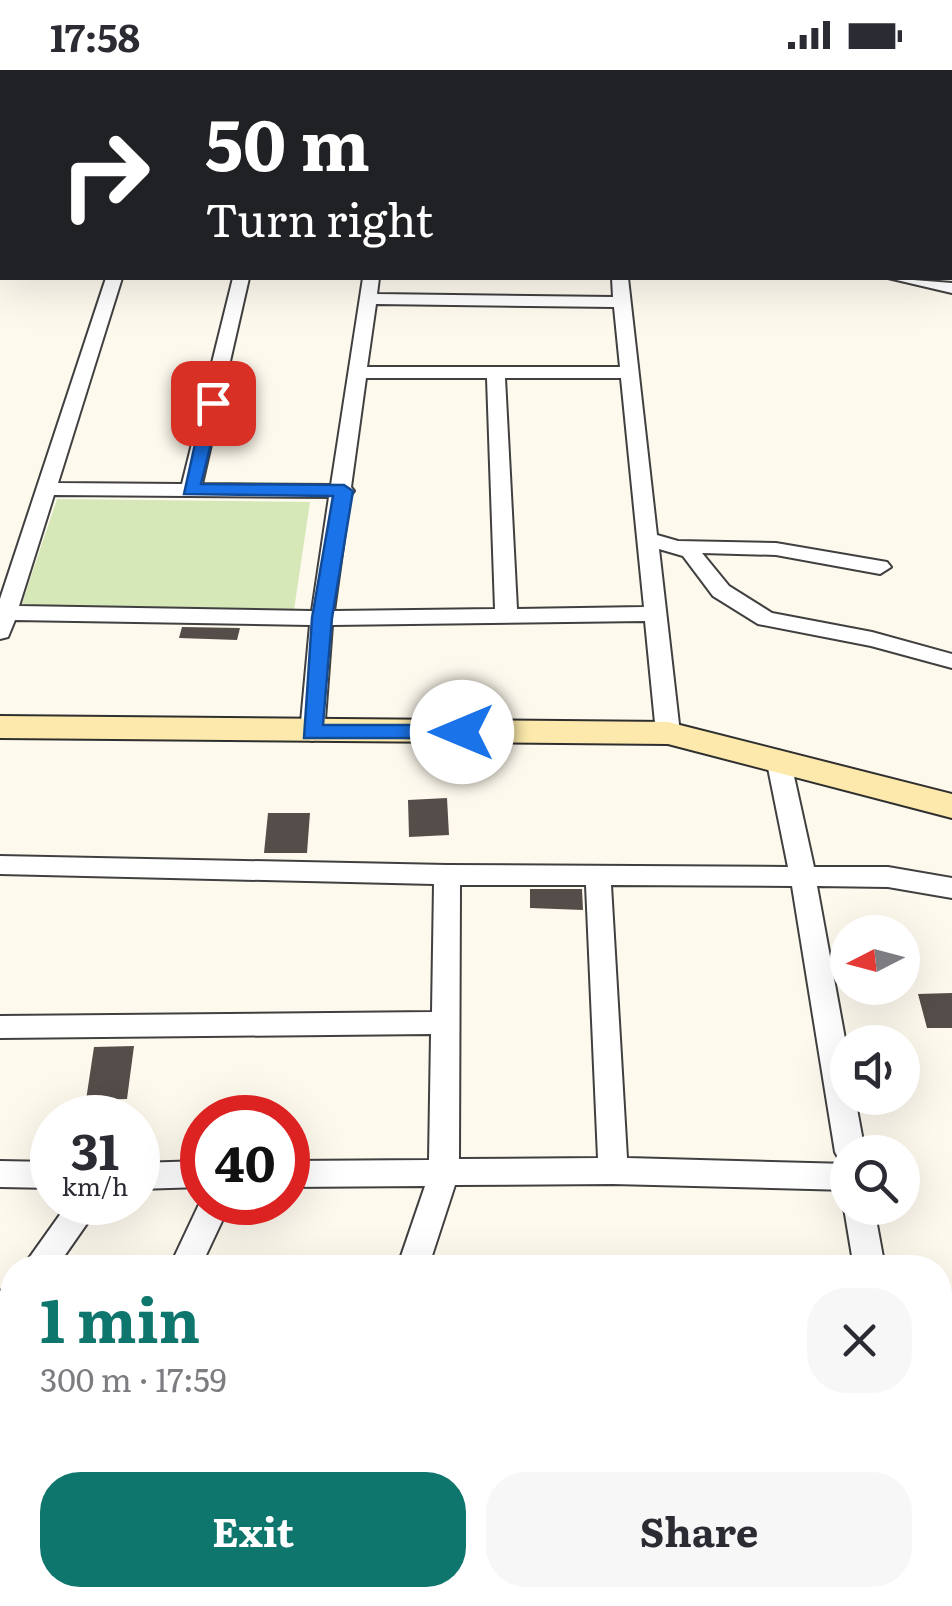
<!DOCTYPE html>
<html lang="en">
<head>
<meta charset="utf-8">
<style>
  body { margin:0; font-family:Literata,serif; background:#f7f7f7; color:#2b2b33; height:100vh; display:flex; flex-direction:column; font-size:38px; white-space:nowrap }
  * { box-sizing:border-box; margin:0 }
  p { font-size:32px; color:#7c7c81 }
  .icon { flex:none; width:55px; height:55px; fill:none; stroke:currentColor; stroke-width:2; stroke-linecap:round; stroke-linejoin:round }
  .map { position:relative; flex:1; overflow:hidden }
  .panel { position:absolute; left:0px; top:1185px; width:952px; height:352px; display:flex; flex-direction:column; background:#fff; border-radius:40px 40px 0 0; box-shadow:0 10px 40px #0002 }
  .panel>* { flex:none }
  .banner { position:absolute; left:0px; top:0px; width:952px; height:210px; box-shadow:0 10px 40px #0002; background:#202124; color:#fff; overflow:hidden }
  .needle { width:65px; rotate:264deg }
  .tools { position:absolute; left:830px; top:845px; display:grid; gap:20px }
  .tools a { display:grid; place-items:center; width:90px; height:90px; border-radius:50%; background:#fff; box-shadow:0 10px 40px #0002; font-size:50px }
  .speed { position:absolute; left:30px; top:1025px; display:flex; gap:20px; font-size:50px; font-weight:700; text-align:center }
  .speed>* { display:grid; place-content:center; width:130px; height:130px; border-radius:50%; background:#fff; box-shadow:0 10px 40px #0002; line-height:1 }
  .speed small { font-size:25px; font-weight:400 }
  .speed .limit { border:15px solid #d22; background:#fff; color:#111 }
  .pin { position:absolute; display:grid; place-items:center; width:85px; height:85px; color:#fff; margin:-42px; border-radius:20px; box-shadow:0 5px 15px #0006 }
  .me { position:absolute; width:110px; margin:-55px; rotate:270deg; stroke-linejoin:round; filter:drop-shadow(0 0 8px #0008) }
  .turn { display:flex; align-items:center; gap:35px; height:210px; padding:0 40px; font-size:45px }
  .turn .icon { width:130px; height:130px; stroke-width:2.5 }
  .turn b { display:block; font-size:70px; line-height:85px }
  .round { display:grid; place-items:center; flex:none; width:105px; height:105px; border-radius:40px; background:#f7f7f7 }
  .summary { display:flex; align-items:center; justify-content:space-between; height:170px; padding:0 40px }
  h1 { font-size:60px; font-weight:700; line-height:75px; color:#0f766e }
  .cta { display:flex; gap:20px; margin-top:auto; padding:20px 40px }
  .cta a { flex:1; height:115px; border-radius:40px; background:#0f766e; color:#fff; font-size:40px; font-weight:700; line-height:115px; text-align:center }
  .cta a+a { background:#f7f7f7; color:#2b2b33 }
  .status { display:flex; justify-content:space-between; align-items:center; height:70px; padding:0 50px; background:#fff; direction:ltr }
  .status svg { height:28px; fill:currentColor }
  .map>svg:first-child { display:block }
  .green { fill:#d6e7b8 }
  .building { fill:#554d49 }
  .lines { fill:none; stroke-linecap:round; stroke-linejoin:round }
  .street-casing { stroke:#404040; stroke-width:4 }
  .secondary-casing { stroke:#2f2f2f; stroke-width:4 }
  .street { fill:#fff; fill-rule:evenodd }
  .secondary { fill:#fce9ab; fill-rule:evenodd }
  .route { fill:#1a73e8; stroke:#114b97; stroke-width:2.5 }
</style>
</head>
<body>
<div class="status"><b>17:58</b><svg viewBox="0 0 49 12"><path d="M0 12V9h3v3zM5 12V6h3v6zM10 12V3h3v9zM15 12V0h3v12zM26 1h20v11H26zM47 4h2v5h-2z"/></svg></div>
<div class="map">
<svg width="952" height="1536" viewBox="0 0 952 1536">
  <rect width="100%" height="100%" fill="#fef9ed"/>
  <path class="green" d="M57,429L310,432L294,540L21,536Z"/>
  <path class="building" d="M182,557L240,558L237,570L179,568Z
    M447,728L449,765L409,767L408,730Z
    M268,743H310L307,783H264Z
    M530,819H582L583,840L530,838Z
    M952,923V958H927L918,924Z
    M134,976L127,1029L86,1030L94,977Z"/>
  <g class="lines">
    <defs>
      <path id="street" d="M6,0H20V2H6Z
        M129,0H143L144,2H130Z
        M706,0H734L735,2H708Z
        M950,61H952V70H950Z
        M2,108V124L0,125V109Z
        M950,121H952V131H950Z
        M950,160L952,161V171L950,170Z
        M106,208H122L58,413L182,414L233,208H249L202,414L331,415L363,208H379L377,224L613,227L612,208H628L657,465L678,471L776,473L887,492L891,497L880,504L776,485L702,483L729,516L772,543L872,562L952,584V598L871,576L758,554L713,526L683,486L659,479L680,663L668,671L656,663L645,551L332,555L324,663L312,671L300,663L310,555L15,550L8,567L0,569V529ZM376,234L614,237L620,297H367ZM366,308H487L495,539L334,541L350,426L354,421L351,417ZM505,308H621L644,537L517,539ZM54,425L329,427L312,541L19,536Z
        M888,208L952,213V223Z
        M778,680L790,688L814,797H888L952,808V828L888,817L817,816L848,985V1028H855L865,1082H848V1094L840,1091L835,1082L792,816L611,815L627,1088L848,1094V1120L613,1114L455,1115L428,1198H397L425,1116L288,1117V1091L429,1090L431,964L0,968V946L432,942L434,814L0,804V786L447,795L788,797L766,688ZM460,815H586L598,1088L459,1089Z
        M0,1091L52,1092V1118L0,1117Z
        M202,1091V1117L138,1119V1093Z
        M202,1128V1132H231L200,1198H169Z
        M848,1130V1138H874L885,1198H854L844,1138Z
        M69,1132H102L56,1198H22Z
        M12,1215V1256L0,1262V1221Z
        M940,1508L952,1513V1536H926L921,1525H940Z
        M12,1511V1525H40L35,1536H0Z
        M309,1525H345V1536H309Z
        M429,1525H465L461,1536H425Z"/>
      <path id="secondary" d="M0,646L668,652L952,724V748L668,674L0,668Z"/>
    </defs>
    <use href="#street" class="street-casing"/>
    <use href="#secondary" class="secondary-casing"/>
    <use href="#street" class="street"/>
    <use href="#secondary" class="secondary"/>
  </g>
  <path class="route" d="M213,328L221,333L201,414L344,415L353,421L332,548L323,655H462L469,657V668H304L312,548L333,426L184,424L204,333Z"/>
</svg>
<div class="tools">
<a><svg class="needle" viewBox="-14 -14 28 28"><path d="M0-13l5 13h-10z" fill="#e53935"/><path d="M0 13l5-13h-10z" fill="#7c7c81"/></svg></a>
<a><svg class="icon" aria-label="sound" viewBox="0 0 24 24"><path d="M4 9h4l5-4v14l-5-4H4zM17 9q2 3 0 6"/></svg></a>
<a><svg class="icon" aria-label="search" viewBox="0 0 24 24"><circle cx="10" cy="10" r="6"/><path d="M15 15l6 6"/></svg></a>
</div>
<div class="speed"><div>31<small>km/h</small></div><div class="limit">40</div></div>
<div class="pin" style="left:213px;top:333px;background:#d93025"><svg class="icon" aria-label="arrive" viewBox="0 0 24 24"><path d="M6 21V4h12l-3 4 3 4H6"/></svg></div>
<svg class="me" style="left:462px;top:662px" viewBox="-20 -20 40 40"><circle r="19" fill="#fff"/><path d="M0-13L10 11 0 6-10 11z" fill="#1a73e8"/></svg>
<div class="banner">
<div class="turn"><svg class="icon" aria-label="right" viewBox="0 0 24 24"><path d="M7 20v-9h11M14 6l5 5-5 5"/></svg><div><b>50 m</b>Turn right</div></div>
</div>
<section class="panel">
<div class="summary"><div><h1>1 min</h1><p>300 m · 17:59</p></div><a class="round"><svg class="icon" aria-label="close" viewBox="0 0 24 24"><path d="M6 6l12 12M18 6L6 18"/></svg></a></div>
<div class="cta"><a>Exit</a><a>Share</a></div>
</section>
</div>
</body>
</html>
